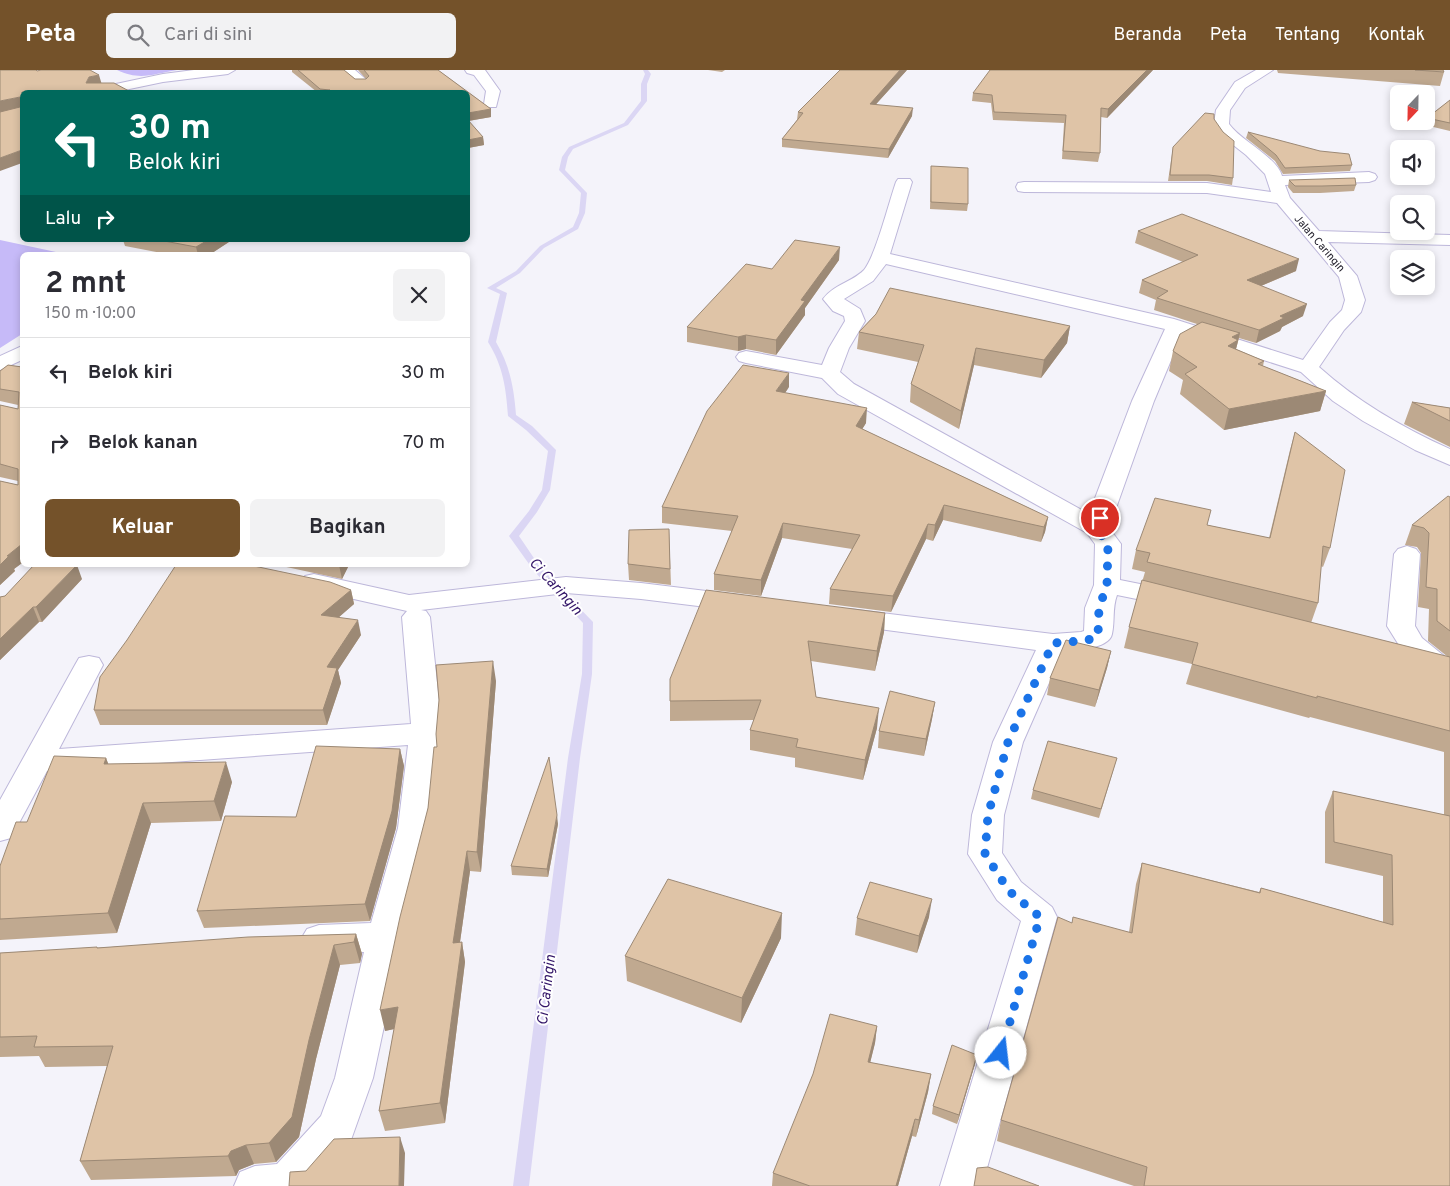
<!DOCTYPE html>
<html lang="id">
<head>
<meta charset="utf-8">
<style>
  body { margin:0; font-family:Overpass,sans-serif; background:#f2f2f3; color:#2b2b33; height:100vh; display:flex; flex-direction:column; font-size:19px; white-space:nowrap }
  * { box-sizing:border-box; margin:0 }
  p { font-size:16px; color:#7c7c81 }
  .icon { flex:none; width:28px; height:28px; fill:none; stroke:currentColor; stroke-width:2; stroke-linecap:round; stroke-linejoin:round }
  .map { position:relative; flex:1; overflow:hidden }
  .side { position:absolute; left:20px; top:182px; width:450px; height:315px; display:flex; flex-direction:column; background:#fff; border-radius:8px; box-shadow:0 2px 8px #0003 }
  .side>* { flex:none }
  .top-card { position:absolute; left:20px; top:20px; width:450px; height:152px; border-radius:8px; box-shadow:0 2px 8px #0003; background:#00695c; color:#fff; overflow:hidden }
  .needle { width:32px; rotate:202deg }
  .fabs { position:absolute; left:1390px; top:15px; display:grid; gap:10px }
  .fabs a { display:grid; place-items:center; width:45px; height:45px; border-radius:8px; background:#fff; box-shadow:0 2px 8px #0003; font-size:25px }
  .pin { position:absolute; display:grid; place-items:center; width:42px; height:42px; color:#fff; margin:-21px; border:2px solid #fff; border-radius:50%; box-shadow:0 1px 5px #0007 }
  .me { position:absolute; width:55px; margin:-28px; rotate:16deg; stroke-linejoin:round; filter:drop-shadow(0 0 4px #0008) }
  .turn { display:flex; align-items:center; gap:18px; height:105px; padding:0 25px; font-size:22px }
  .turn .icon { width:65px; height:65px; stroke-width:2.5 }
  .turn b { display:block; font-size:35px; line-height:42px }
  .then { display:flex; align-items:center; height:48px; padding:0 25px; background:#0003; gap:10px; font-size:19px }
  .round { display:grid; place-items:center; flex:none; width:52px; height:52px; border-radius:8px; background:#f2f2f3 }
  .summary { display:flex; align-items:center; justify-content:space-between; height:85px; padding:0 25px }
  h1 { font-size:30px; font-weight:700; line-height:38px }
  .primary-button { display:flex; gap:10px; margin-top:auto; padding:10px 25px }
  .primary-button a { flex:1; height:58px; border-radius:8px; background:#74522a; color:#fff; font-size:20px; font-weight:700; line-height:58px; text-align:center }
  .primary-button a+a { background:#f2f2f3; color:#2b2b33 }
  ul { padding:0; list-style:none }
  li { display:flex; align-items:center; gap:15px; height:70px; padding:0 25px; border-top:1px solid #e1e1e2 }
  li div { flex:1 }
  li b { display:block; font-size:19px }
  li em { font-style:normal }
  header { display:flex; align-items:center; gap:30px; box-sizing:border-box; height:70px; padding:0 25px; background:#74522a; color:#fff }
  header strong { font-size:24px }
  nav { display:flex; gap:28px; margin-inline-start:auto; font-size:18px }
  .search { width:350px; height:45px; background:#f2f2f3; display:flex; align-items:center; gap:12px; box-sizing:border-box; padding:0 18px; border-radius:8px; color:#7c7c81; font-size:19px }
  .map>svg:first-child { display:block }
  .green { fill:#c6baf8 }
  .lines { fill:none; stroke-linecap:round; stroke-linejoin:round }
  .stream { fill:#dbd6f4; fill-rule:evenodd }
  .street-casing { stroke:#bdb7da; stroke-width:2 }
  .secondary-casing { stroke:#bdb7da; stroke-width:2 }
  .street { fill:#fff; fill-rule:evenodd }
  .secondary { fill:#fff; fill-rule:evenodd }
  .wall { fill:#c0a990 }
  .shaded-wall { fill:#9c8975 }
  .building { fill:#dfc4a7; stroke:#9c8975 }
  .route { stroke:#1a73e8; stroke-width:9; stroke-dasharray:0 16.2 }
  .labels { text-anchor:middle; stroke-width:4; stroke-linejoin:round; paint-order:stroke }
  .far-street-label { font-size:11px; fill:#1e1c28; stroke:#fff }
  .water-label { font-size:15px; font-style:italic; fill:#331668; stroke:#fff }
</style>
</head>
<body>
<header>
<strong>Peta</strong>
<div class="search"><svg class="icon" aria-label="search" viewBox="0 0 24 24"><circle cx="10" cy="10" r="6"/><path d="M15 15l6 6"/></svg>Cari di sini</div>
<nav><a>Beranda</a><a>Peta</a><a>Tentang</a><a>Kontak</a></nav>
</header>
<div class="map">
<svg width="1450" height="1116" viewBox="0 0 1450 1116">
  <rect width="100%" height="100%" fill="#f4f3fa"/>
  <path class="green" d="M117,0H177C153,4 140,11 117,0Z
    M0,170L70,185H22V264L0,278Z"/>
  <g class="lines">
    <path class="stream" d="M643,0H648L651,4L647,14V31L628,55L573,79L568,87L565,100L587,123L585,143L578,159L544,178L520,203L496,218L507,223L496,272C510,296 514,318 516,345L532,356L556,380L550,420L537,442L519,466L540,497L593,552L592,604L580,688L529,1116H513L568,688L582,604L583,553L534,501L509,466L529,441L542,420L548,381L526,360L508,346C506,318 503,296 488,272L500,224L487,218L516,201L540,176L573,157L579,143L581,123L559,100L562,87L569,77L624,53L641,31V14L645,4Z"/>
    <defs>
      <path id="street" d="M339,0H355L369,12L367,15H357Z
        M465,0H485L500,21L496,37H486L484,34L486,21L474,5L467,3Z
        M1256,0H1273L1245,18L1230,40L1229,54C1241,71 1277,87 1282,106L1369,102L1375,104L1377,107L1375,110L1369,112L1285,115L1290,128L1319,161L1450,165V175L1328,172L1357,206L1365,230L1361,242L1344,260L1319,297C1358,332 1403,358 1450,379V395L1415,380L1363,351L1333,331L1301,302L1182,264L1154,331L1109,458L1121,474L1120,510L1185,523L1189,529L1185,535L1176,537L1117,525C1112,539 1115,550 1112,564C1109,579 1076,580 1063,581L1023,672L1004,745L1002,783L1021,812L1052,837L1057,847L982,1116H940L1021,851L997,830L968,784L972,745L993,672L1036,580L849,555L839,553L835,547L839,541L849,539L1053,564L1081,562L1084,561L1085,538L1094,515L1095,474L1087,463L838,324L822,308L746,293L739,291L736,287L739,283L746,281L822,295L829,278L845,251L844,246L833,241L823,229C833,215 852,212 864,200C876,185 889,132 896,112L898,109H910L912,112L890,184L1174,249L1303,290L1330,252L1342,240L1345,230L1339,207L1277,133L1207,123L1024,122L1018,121L1016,117L1018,113L1024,112L1207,113L1271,122L1265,104L1246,85L1223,67L1214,54L1216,40L1235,12ZM886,194L1165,259L1132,331L1089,444L854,314L840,302L849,278L865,251L860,239L844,229L873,211Z
        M22,276V290L0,300V286Z
        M1407,476L1416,479L1420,484L1415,556L1422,568L1449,590V604L1439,606L1429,604L1402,580L1387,556L1394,484L1398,479Z
        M314,504L409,525L566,507L641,513L739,525L749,527L752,533L749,539L739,541L641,529L566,523L421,540L426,541L430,547L441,650L440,663L430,758L403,867L373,1008L351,1070L310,1116H234L240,1102L255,1096L277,1094L321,1046L335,1008L364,882L319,883L307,879L301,869L307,859L319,855L371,853L398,758L408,675L47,701L11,768L0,771V730L75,595L79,588L89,586L99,588L103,595L59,679L411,654L402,547L407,541L305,518L301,512L305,506Z"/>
      <path id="secondary" d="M194,0H235L228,4L163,12L115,22H90L92,19L97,18L163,4Z"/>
    </defs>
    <use href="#street" class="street-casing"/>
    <use href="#secondary" class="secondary-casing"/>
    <use href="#street" class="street"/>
    <use href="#secondary" class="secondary"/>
  </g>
  <path class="wall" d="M292,0H344L355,9H366L358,0H438L491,39V47L468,51L483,67L484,75L468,78V22H317L292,2Z
    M708,0H725L722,2Z
    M907,0L876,34L912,46L888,88L782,77V69L797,50L798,42Z
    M1153,0L1107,48L1101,47L1100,83L1098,92L1062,89L1064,53L993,50L991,33L972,31L973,23Z
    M1277,0H1443L1444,2L1440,16L1278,3Z
    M1450,30V61L1425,55L1427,48Z
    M1214,49L1233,108L1232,115L1207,111H1168L1173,77Z
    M1248,62L1352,95L1350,101L1283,104L1275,91L1246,68Z
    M931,96L968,134L967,141L930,139Z
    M1289,110L1356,115L1354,121L1320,123H1293L1288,117Z
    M1138,161L1296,201L1261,216L1303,246L1282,257L1280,261L1256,273L1239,268L1236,279L1264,291L1263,296L1326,321L1320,341L1224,360L1180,324L1183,310L1169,301L1173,281L1197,254L1154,240L1156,230L1139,223L1142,210L1183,192L1135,173Z
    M123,170H232L209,185H172L125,176Z
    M839,190L805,238V245L776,285L746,279L738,281L687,272V257L772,199Z
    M876,244L1070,256L1067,273L1041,308L974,295L959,359L910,332L911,314L918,292L857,279L859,262Z
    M8,295L22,297V493L14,499L15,501L0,515V411L18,415V411L0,407V335L18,339V335L0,331V301Z
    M789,317L785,323L866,353L862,359L1048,447L1045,462L1041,472L943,450L933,471L926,469L891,542L829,534L830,519L852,479L782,468L761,526L714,520V504L732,461L662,453V437Z
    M1412,332L1450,338V377L1404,354Z
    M1295,362L1330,478L1323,497L1321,496L1318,533L1311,553L1448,587L1428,571L1429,539L1418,537L1421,483L1417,477L1405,475L1412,455L1450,427V1116H1134L997,1071L1001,1050L1071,853L1129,862L1136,814L1142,793L1259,822L1261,818L1383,852V806L1325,793V742L1333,721L1444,745V682L1310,647L1309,648L1186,614L1192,594L1124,578L1129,557L1145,502L1132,499L1136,480L1207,455L1269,468L1290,380Z
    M669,459L671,515L629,510L628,494Z
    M277,495H349L342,509Z
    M82,509L42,552H39L0,590V527Z
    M351,520L354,534L338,548L361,565L338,600L341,613L327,655H100L94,640L127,570Z
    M885,543L884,562L875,601L811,591L816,627L877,658L863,710L795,697V688L750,680V660L754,650L670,651V609Z
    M1111,581L1107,598L1095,637L1047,625L1050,608Z
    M496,611L481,802L470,801L460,872H462L465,892L445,1053L385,1061L379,1041L394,959L385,961L428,738L437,677Z
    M935,632L932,649L924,686L878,678L879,661Z
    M400,679L404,696L396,758L370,851L204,858L197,841L296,747Z
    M106,688L108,694L232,712L221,751L151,753L117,863L0,870V796Z
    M1117,688L1099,748L1031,729L1033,720Z
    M558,754L548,807L512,805L511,796Z
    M929,847L917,883L855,865L857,848Z
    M356,864L362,884L360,893L340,895L316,989L299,1067L276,1092L254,1094L239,1100L236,1106L91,1110L80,1091L107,996L45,997L39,986L0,987V883Z
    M781,868L741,953L627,911L625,886Z
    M877,956L875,973L870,993L931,1004L928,1022L916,1067L912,1066L898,1116H772L773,1103Z
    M975,994L957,1054L932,1044L933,1036Z"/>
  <path class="shaded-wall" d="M900,0H907L869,42L870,34Z
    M1147,0H1153L1107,48L1108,39Z
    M99,5L102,15L86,13L89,7Z
    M20,27L22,38L0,43V31Z
    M913,38L912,46L888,88L889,79Z
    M491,39V47L468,51V43Z
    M483,67L484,75L468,78V70Z
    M22,80V93L0,101V88Z
    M208,170H232L209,185H198L196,177Z
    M840,177L839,190L805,238V245L776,285V270L801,230Z
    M1299,189L1296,201L1244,223L1247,210Z
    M1307,234L1303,246L1282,257L1280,261L1256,273L1259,260L1280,246Z
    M1070,256L1067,273L1041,308L1044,290Z
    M1240,263L1235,283L1228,276L1232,267Z
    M746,265V279L738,281V267Z
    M976,278L974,295L959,359L961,341Z
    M789,303V317L776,336V321Z
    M1326,321L1320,341L1224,360L1229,339Z
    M867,338L866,353L855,371L856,356Z
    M944,435L943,450L933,471L935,455Z
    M1048,447L1045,462L1041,472L1044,457Z
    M783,453L782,468L761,526V510Z
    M928,454L926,469L891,542L893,526Z
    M22,474V493L14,499L15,501L0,515V495L7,486Z
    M77,495L82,509L42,552L36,537Z
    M339,495H349L342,509Z
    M351,520L354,534L324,560L321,545Z
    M33,537L39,552L0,590V569Z
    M885,543L884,562L875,601L877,581Z
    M358,550L361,565L338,600L341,613L327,655L323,640L327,597Z
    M1111,581L1107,598L1095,637L1099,620Z
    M493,591L496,611L481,802L477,782Z
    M935,632L932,649L924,686L926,669Z
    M879,638L877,658L863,710L865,690Z
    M400,679L404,696L396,758L370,851L365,834Z
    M106,688L114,708L104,694Z
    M226,692L232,712L221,751L214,731Z
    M143,733L151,753L117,863L108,843Z
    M557,745L558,754L548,807L547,799Z
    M467,781L470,801L457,893L453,873Z
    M932,829L929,847L917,883L919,866Z
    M782,843L781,868L741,953L742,928Z
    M356,864L362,884L360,893L354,872Z
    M462,872L465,892L445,1053L440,1033Z
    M334,875L340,895L316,989L299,1067L276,1092L269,1073L309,970Z
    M398,937L403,957L385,961L380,940Z
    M877,956L875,973L866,1009L868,992Z
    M977,985L975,994L957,1054L959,1045Z
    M931,1004L928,1022L916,1067L919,1050Z
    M915,1049L912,1066L898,1116H896Z
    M400,1067L405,1083L404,1116H399Z
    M246,1075L254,1094L239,1100L236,1106L228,1086L231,1081Z"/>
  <path class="building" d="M0,0H36L37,1L41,0H90L99,5L89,7L86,13H114L129,21L124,22H22V80L0,88V42L20,37V27L0,31Z
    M298,0H344L355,9H366L369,6L364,0H438L491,39L468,43V22H325L330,20L320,19Z
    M840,0H900L870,34L913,38L889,79L782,69L803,43L798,42Z
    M990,0H1147L1108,39L1101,38L1100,83L1063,81L1066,45L994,42L992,25L973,23Z
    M1415,0H1443L1444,2Z
    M1450,30V53L1427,48Z
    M1205,43L1214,44V49L1223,62L1234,71L1233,108L1209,105H1170L1173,77Z
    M468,50L483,67L468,70Z
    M1248,62L1320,81L1349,84L1352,95L1285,98L1276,85Z
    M931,96L968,98V134L931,132Z
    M1355,108L1356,115L1322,116H1295L1289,110Z
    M1182,144L1299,189L1247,210L1307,234L1280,246L1284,248L1259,260L1157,228L1168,221L1142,210L1198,185L1138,161Z
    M159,170H208L196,177Z
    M795,170L840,177L801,230L805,231L776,270L746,265L738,267L687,257L746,194L772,199Z
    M890,218L1070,256L1044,290L976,278L961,341L911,314L924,275L859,262L876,244Z
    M1202,252L1240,263L1232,267L1238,270L1228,276L1264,291L1258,294L1326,321L1229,339L1185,304L1197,297L1173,281L1180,264Z
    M8,295L22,297V474L7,486H9L0,495V411L18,415V399L0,394V335L18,339L19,322L0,319V301Z
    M743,295L789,303L776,321L867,338L856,356L1048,447L1044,457L944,435L935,455L928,454L893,526L830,519L860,465L783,453L761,510L714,504L738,446L662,437L707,341Z
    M1412,332L1450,338V351Z
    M1295,362L1345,400L1330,478L1323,476L1318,533L1147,492L1150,483L1136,480L1155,428L1211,440L1207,455L1270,468Z
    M1448,426L1450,427V561L1437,551V519L1426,517L1429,463L1424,458L1412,455Z
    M669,459L670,499L628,494L629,460Z
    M34,495H77L36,537H33L0,569V527L5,526Z
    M176,495H249L330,512L351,520L321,545L358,550L327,597L337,598L323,640H94L100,607L127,570Z
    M1142,510L1450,587V661L1317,626V628L1192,594L1198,573L1129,557Z
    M706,520L885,543L877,581L808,571L816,627L879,638L865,690L796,677L798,669L750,660L761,630L670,631V609Z
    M1066,570L1111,581L1099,620L1050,608Z
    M493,591L477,782L467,781L453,873L462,872L440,1033L379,1041L398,937L380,940L400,847L428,738L434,677H437L436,664L439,630L436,595Z
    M890,621L935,632L926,669L879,661Z
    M1048,671L1117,688L1101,739L1033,720Z
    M316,676L400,679L392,741L365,834L197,841L225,746L296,747Z
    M54,686L106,688L104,694L226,692L214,731L143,733L108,843L0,849V796L16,752H27Z
    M549,687L557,745L547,799L511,796Z
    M1333,721L1450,746V1116H1144L1147,1097L1001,1050L1058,847L1072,853L1073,847L1132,863L1142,793L1260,823L1261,818L1393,855L1392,785L1334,772Z
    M668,809L782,843L742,928L625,886Z
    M870,812L932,829L919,866L857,848Z
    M356,864L354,872L334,875L309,970L292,1047L269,1073L246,1075L231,1081L228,1086L80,1091L113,976L34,977L37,966L0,967V883L97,877V878L248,867Z
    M830,944L877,956L868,992L931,1004L919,1050L915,1049L896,1116H810L773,1103L813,1004Z
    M952,975L977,985L959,1045L933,1036Z
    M400,1067L399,1116H289L290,1102L306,1101L334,1069Z
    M988,1097L1039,1116H974L977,1098Z"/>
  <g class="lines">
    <path class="route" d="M1001,983L1040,847L1009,821L985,784L988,745L1008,672L1053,573L1082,571L1096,568L1098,565L1099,538L1107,515L1108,474L1096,458L1100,448"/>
  </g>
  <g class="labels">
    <g class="far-street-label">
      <text transform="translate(1320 173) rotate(49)" y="4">Jalan Caringin</text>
    </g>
    <g class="water-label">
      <text transform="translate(556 516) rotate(48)" y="5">Ci Caringin</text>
      <text transform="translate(546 920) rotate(-83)" y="5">Ci Caringin</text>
    </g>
  </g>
</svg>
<div class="fabs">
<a><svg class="needle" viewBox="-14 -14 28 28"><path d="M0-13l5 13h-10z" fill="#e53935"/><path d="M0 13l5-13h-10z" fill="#7c7c81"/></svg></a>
<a><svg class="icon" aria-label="sound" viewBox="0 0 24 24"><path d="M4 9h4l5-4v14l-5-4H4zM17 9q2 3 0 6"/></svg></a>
<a><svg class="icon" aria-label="search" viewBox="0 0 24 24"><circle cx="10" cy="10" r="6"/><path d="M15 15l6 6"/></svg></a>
<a><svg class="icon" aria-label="layers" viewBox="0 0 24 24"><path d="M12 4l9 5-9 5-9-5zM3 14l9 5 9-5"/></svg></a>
</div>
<div class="pin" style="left:1100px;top:448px;background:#d93025"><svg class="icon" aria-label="arrive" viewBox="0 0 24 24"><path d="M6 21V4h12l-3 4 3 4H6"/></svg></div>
<svg class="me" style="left:1001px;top:983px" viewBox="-20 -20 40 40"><circle r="19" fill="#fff"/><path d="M0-13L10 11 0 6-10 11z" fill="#1a73e8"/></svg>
<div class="top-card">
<div class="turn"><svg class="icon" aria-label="left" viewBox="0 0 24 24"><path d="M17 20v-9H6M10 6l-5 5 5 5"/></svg><div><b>30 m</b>Belok kiri</div></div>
<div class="then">Lalu<svg class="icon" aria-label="right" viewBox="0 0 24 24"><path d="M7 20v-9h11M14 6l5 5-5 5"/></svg></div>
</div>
<section class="side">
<div class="summary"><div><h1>2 mnt</h1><p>150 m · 10:00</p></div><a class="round"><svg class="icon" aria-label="close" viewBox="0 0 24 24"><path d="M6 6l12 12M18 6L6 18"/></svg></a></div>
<ul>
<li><svg class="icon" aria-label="left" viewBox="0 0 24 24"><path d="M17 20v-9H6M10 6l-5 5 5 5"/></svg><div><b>Belok kiri</b></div><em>30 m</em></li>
<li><svg class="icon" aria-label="right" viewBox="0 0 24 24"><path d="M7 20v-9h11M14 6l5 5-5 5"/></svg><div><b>Belok kanan</b></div><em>70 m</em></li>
</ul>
<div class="primary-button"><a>Keluar</a><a>Bagikan</a></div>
</section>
</div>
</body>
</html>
